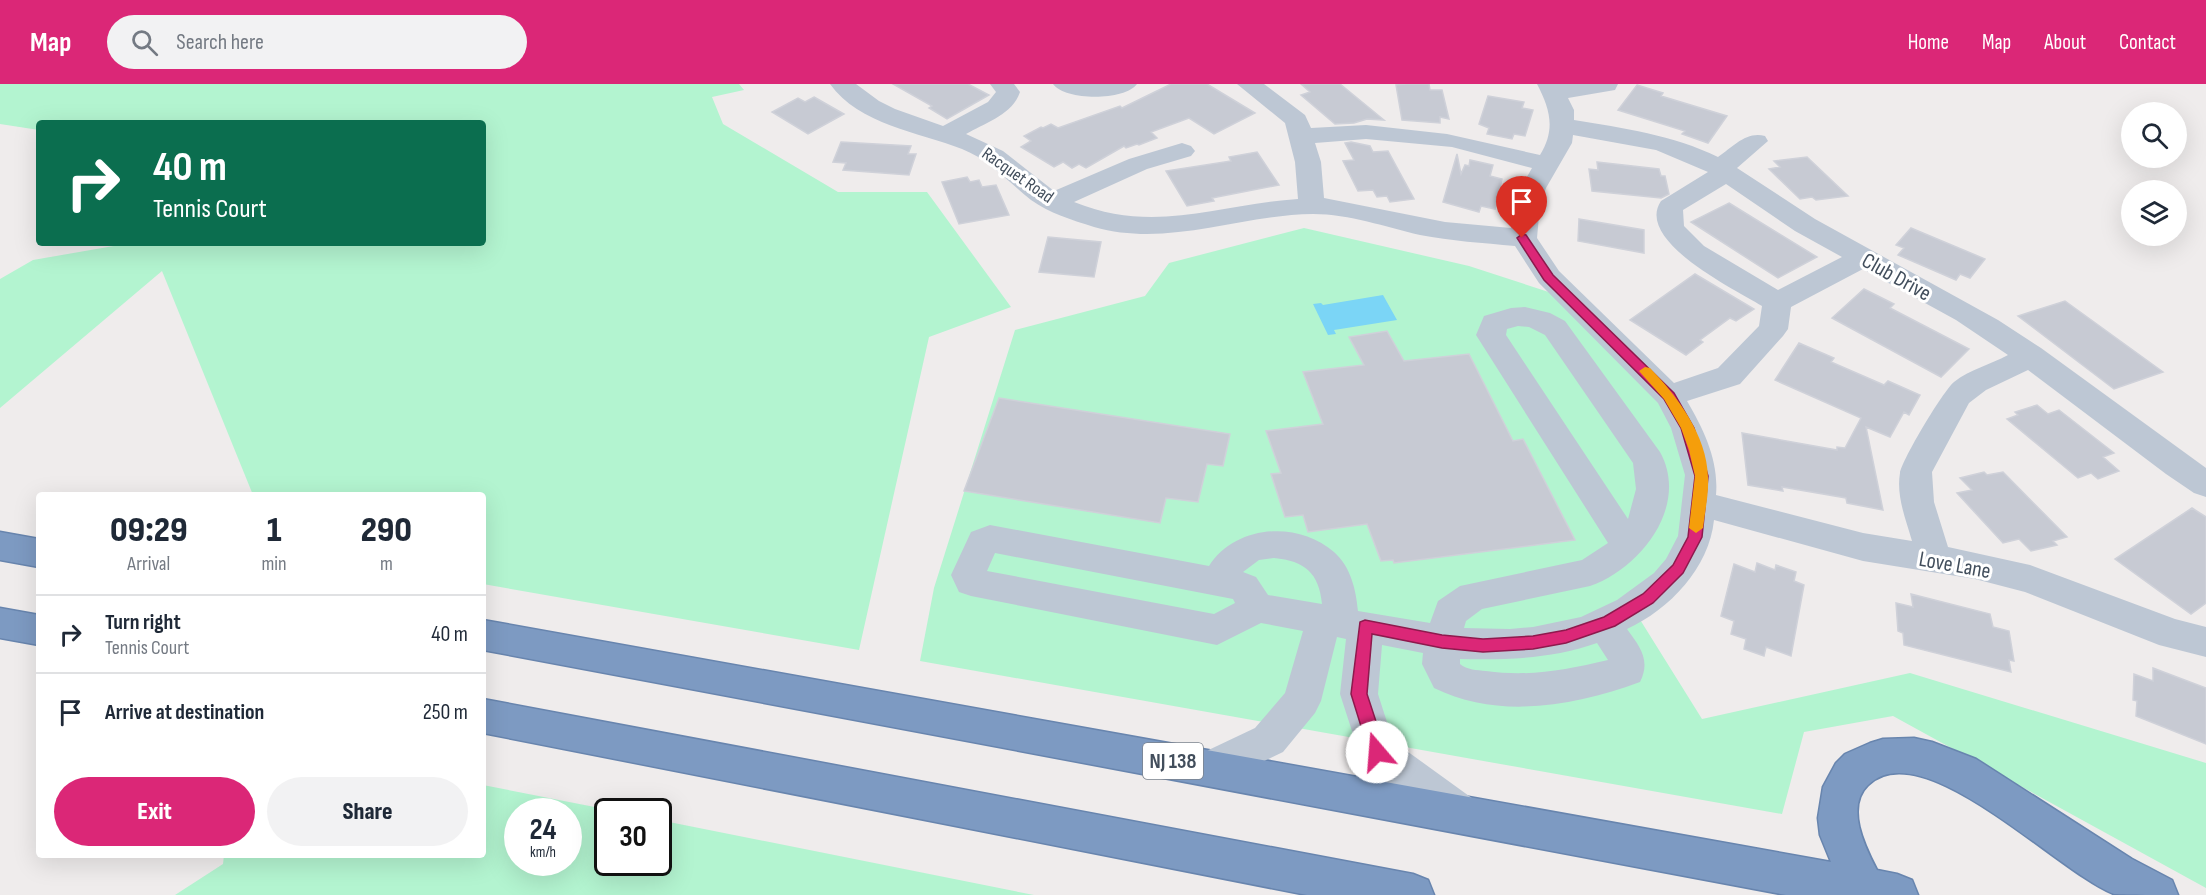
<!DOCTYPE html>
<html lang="en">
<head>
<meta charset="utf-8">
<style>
  body { margin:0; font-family:"Sofia Sans Condensed",sans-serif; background:#f2f2f3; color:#1f2937; height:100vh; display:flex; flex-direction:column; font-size:22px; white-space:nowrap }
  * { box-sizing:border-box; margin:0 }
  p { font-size:20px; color:#747a83 }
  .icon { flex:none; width:33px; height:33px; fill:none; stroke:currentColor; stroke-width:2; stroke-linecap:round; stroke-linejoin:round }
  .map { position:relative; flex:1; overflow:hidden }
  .panel { position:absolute; left:36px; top:408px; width:450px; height:366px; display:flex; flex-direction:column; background:#fff; border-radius:6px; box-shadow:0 6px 24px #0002 }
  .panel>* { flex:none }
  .banner { position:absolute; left:36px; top:36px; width:450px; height:126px; border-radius:6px; box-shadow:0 6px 24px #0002; background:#0b6e4f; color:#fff; overflow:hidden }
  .fabs { position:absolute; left:2121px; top:18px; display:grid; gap:12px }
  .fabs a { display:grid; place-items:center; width:66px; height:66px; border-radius:50%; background:#fff; box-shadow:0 6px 24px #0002; font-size:30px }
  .speed { position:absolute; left:504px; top:714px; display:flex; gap:12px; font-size:30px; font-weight:700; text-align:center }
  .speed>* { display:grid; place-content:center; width:78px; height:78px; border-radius:50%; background:#fff; box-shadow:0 6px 24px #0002; line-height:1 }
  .speed small { font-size:15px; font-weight:400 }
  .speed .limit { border:3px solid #111; border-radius:9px; background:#fff; color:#111 }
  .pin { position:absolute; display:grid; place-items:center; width:51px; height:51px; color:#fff; margin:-62px -26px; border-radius:50% 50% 50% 0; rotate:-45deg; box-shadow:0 0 6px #0007 }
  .pin .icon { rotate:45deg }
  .me { position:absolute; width:66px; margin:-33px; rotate:342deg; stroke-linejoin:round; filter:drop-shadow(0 0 4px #0008) }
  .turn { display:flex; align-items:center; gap:21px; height:126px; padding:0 18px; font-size:27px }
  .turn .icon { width:78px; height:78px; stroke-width:2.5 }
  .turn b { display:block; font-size:42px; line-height:51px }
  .eta { display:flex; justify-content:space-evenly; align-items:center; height:102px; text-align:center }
  .eta b { font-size:36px; font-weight:800; line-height:42px }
  .action { display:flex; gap:12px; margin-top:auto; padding:12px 18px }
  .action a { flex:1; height:69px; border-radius:36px; background:#db2777; color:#fff; font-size:24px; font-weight:800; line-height:69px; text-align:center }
  .action a+a { background:#f2f2f3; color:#1f2937 }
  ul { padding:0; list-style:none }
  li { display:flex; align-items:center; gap:18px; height:78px; padding:0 18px; border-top:2px solid #e0e1e3 }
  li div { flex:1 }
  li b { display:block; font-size:22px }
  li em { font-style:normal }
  header { display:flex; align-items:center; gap:36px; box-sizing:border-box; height:84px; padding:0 30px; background:#db2777; color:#fff }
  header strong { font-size:28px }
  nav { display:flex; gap:33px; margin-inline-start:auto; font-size:21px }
  .search { width:420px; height:54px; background:#f2f2f3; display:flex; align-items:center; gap:15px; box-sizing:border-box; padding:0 21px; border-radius:33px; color:#747a83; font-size:22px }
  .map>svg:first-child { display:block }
  .green { fill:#b3f4d0; fill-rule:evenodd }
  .water { fill:#7bd5f6 }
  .building { fill:#c7cad3; stroke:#cfd1d9; stroke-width:1.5 }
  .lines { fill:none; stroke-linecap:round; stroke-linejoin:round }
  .highway-casing { stroke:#6885ae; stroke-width:3 }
  .minor { fill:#bdc7d4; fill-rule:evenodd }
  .highway { fill:#7d9ac2; fill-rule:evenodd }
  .route { fill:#db2777; stroke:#8e194d; stroke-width:1.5 }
  .slow { fill:#f59e0b }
  .labels { text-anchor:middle; stroke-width:6; stroke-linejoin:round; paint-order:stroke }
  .far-street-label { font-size:18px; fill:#424e5c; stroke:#fff }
  .shield { fill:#fff; stroke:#7b838d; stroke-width:1.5 }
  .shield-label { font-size:21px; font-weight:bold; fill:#424e5c }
  .street-label { font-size:22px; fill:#424e5c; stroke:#fff }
</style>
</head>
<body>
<header>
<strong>Map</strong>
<div class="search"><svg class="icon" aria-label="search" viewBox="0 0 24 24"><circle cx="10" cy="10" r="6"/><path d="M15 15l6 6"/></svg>Search here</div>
<nav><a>Home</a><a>Map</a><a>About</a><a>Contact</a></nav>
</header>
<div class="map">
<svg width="2206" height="811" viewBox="0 0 2206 811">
  <rect width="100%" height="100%" fill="#efecec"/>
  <path class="green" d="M0,0H739L744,6L712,13L723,40L838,108H927L1011,223L929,253L859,566L483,500V411H253L162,187L0,324V195L33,176L131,159H483V39H39V46L0,40Z
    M1304,144L1469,182L1564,213L1688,348L1708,421L1634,526L1702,635L1910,589L2206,679V804L1893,632L1804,648L1782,730L920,577L934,504L1015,246L1145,212L1169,179Z
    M483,701L615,727L608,728V778H658L659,736L1034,811H175L223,780L224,771H483ZM518,728H568V778H518Z"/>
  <path class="water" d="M1383,211L1397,236L1334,246L1336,250L1328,251L1313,220L1321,219L1323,221Z"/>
  <path class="building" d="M893,0H968L989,11L947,35L929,24L932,22Z
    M1171,0H1207L1255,29L1214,50L1189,34L1151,48L1157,54L1139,61L1137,60L1126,64L1124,62L1086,84L1079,80L1072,84L1063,78L1054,83L1021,63L1031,57L1024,52L1041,43L1043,44L1051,40L1058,44L1120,22L1122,24Z
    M1301,0H1340L1384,36L1367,35L1354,39L1335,40L1301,11L1310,8Z
    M1406,0H1429L1430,6H1442L1449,35L1440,33V39L1402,36L1396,1Z
    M1637,1L1663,9L1661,12L1727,32L1708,59L1682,50L1685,47L1618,26Z
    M1488,12L1524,18L1522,24L1533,26L1525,52L1514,50L1512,55L1487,50L1489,44L1479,40Z
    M814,13L844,30L808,50L772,28L798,14L805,18Z
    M841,58L911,62L908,70H916L909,91L843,86L846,79L833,78Z
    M1351,58L1370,62L1373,68L1388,67L1414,115L1390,118L1387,112L1377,113L1373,106L1358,107L1343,77L1354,76L1345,59Z
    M1257,68L1279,101L1212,114L1214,117L1187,122L1166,87L1231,77L1229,73Z
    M1457,70L1461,90L1465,81L1469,82L1470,76L1493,81L1490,92L1502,95L1495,125L1481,122L1479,128L1443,118Z
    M1807,73L1848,112L1816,116L1812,113L1800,115L1769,85L1780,83L1774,77Z
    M1597,78L1659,85L1661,92H1665L1669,110L1661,114L1592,107L1589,85L1598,86Z
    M967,93L970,98L979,96L982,103L996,101L1009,131L959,140L942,98Z
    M1729,119L1817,173L1778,194L1691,138Z
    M1579,135L1644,146V169L1578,157Z
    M1911,144L1985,175L1970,194L1960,190L1956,196L1898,171L1904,164L1896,161Z
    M1048,153L1101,158L1094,193L1039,188Z
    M1695,190L1754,225L1736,237L1730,234L1700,256L1703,258L1686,271L1630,236Z
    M1864,205L1894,220L1890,224L1969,265L1941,293L1832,234Z
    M2065,217L2163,288L2114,305L2018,232Z
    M1387,247L1404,277L1469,270L1513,357L1523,355L1575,456L1394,479L1393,476L1381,477L1367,440L1308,448L1303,431L1285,433L1271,390L1281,389L1266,347L1323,340L1303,288L1364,281L1349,253Z
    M1799,259L1834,274L1831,278L1884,301L1888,297L1920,311L1909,331L1904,328L1890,353L1866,343L1883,426L1847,419L1846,414L1782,403L1783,407L1748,401L1742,349L1837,366V363L1845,364L1861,334L1775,296Z
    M999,314L1230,350L1223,382L1207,380L1198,418L1166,414L1160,439L964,407Z
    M2037,321L2048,330L2059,326L2114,369L2103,373L2119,387L2098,395L2091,389L2078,394L2007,335L2018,331L2015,328Z
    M1984,388L1987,391L2003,388L2067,453L2053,457L2057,461L2031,467L2019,455L2003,459L1957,409L1972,406L1960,394Z
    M2192,424L2206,433V519L2191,530L2115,475Z
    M1757,479L1775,486L1776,481L1796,488L1794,497L1804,501L1791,572L1766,563L1764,572L1744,565L1746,555L1731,550L1734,537L1721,532L1734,480L1755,488Z
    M1911,510L1990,530L1993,543L2009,547L2014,577L2009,576L2011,588L1904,561L1903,549L1898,547L1896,519L1913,523Z
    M2153,584L2206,604V660L2136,632L2137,617L2133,616L2134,590L2153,597Z"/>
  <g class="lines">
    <defs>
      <path id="highway" d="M0,448L39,455V483L0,476Z
        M0,524L39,531V561L0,554Z
        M483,536L1831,778L1820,751L1818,734L1823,703L1836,679L1845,670L1870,659L1883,655L1914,654L1932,658L1976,675L2132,775L2172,796L2178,811C2164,811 2126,811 2114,810C2060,790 1922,647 1868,701C1845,723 1865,763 1877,786L1897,790L1912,796L1918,811H1786L483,566Z
        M483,615L1413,790L1428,796L1434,811H1307L483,649Z"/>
    </defs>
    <use href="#highway" class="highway-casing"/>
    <path class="minor" d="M830,0H856L879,17L895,25L943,42L988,18L996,8L990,0H1014L1020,8C1013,30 985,39 966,50L1003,67L1054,107L1129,75L1182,59L1191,62L1195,67L1191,72L1147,85L1074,118C1156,151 1217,120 1298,115L1295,78L1285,39L1237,0H1264L1305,31L1311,44L1366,41L1447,50L1540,71C1556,45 1550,25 1537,0H1618L1615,6L1568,14L1574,26V36C1623,44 1673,51 1718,73C1733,63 1746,47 1765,52L1768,57L1737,84L1815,135L1998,236L2041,264L2206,384V413L2194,409L2166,390L2028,286L1986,306L1969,319L1932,388L1934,418L1948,463L2030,481L2175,535L2206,543V573L2159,561L2025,508L1975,495L1863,477L1714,436C1709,484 1670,525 1627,545C1640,563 1651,576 1640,598C1574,622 1499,636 1434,604L1422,580L1423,569L1382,561L1378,610L1393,657L1476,717L1482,730L1476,743L1462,749L1448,743L1363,681L1340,610L1346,555L1337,553L1321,617L1315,629L1283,668L1212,702L1198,697L1192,684L1198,671L1255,644L1285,609L1303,547L1261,539L1217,561L971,512L959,508L951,491L971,448L990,441L1209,482C1235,441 1298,436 1334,468C1351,483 1356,506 1358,527L1430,539L1438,517L1460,502L1582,476L1608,459L1476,251L1484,232L1511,224L1525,223L1550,229L1565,237L1660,368C1690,422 1640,485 1590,502L1482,525L1466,537L1464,544L1510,545L1533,543L1581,533L1617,516L1654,489L1666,475L1678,452L1685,391L1671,344L1658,319L1539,199L1515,162C1483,159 1451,157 1420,151C1385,143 1350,130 1313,130C1239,131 1168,164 1094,143C1072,136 1049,129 1031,116C1008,98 990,76 962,65C919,48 859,41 830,0ZM1573,51L1656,66L1708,88L1661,117C1634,157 1736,206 1762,222L1759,242L1718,284L1674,299L1559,187L1537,154L1540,121L1546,104L1572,59ZM1366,55L1452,63L1532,84C1520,104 1514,121 1511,144L1445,138L1324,114L1321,78L1315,59ZM1726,100L1795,147L1842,173L1778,206L1704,162L1684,142L1683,126ZM1863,185L1956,236L2008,271C1990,281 1970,285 1954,298C1943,307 1902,376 1900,389C1896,412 1906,436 1912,457L1863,449L1716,411C1719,377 1704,346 1687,317L1740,300L1783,252L1788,245L1791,223ZM1518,242L1529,243L1545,251L1633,379L1636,405L1628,435L1506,251L1507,245ZM995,469L1233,515L1235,519L1214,530L987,487ZM1274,474C1305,477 1319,489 1322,520L1268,511L1256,493L1243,488L1259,476ZM1597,559L1608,576C1565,586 1530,593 1486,587C1477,586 1467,586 1460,580V575C1507,576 1551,575 1597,559Z
      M1053,0H1137C1125,17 1065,17 1053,0Z"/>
    <use href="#highway" class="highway"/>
  </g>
  <path class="route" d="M1522,150L1526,151L1553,191L1674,309L1694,344L1708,392L1702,453L1683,489L1653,519L1615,542L1566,559L1533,565L1483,568L1442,564L1372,550L1367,610L1386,668L1383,673L1377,675L1372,673L1369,668L1351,610L1360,538L1365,536L1442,551L1483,555L1533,552L1566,546L1604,533L1643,510L1673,481L1688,453L1695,392L1681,344L1664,315L1544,196L1517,154Z"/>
  <path class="slow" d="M1645,283L1650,284C1677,312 1707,351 1708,393C1709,409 1705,427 1703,444L1696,449L1689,444L1695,392L1689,366L1681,344L1664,315L1639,287Z"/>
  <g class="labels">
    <g class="far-street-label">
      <text transform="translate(1018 91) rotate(35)" y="6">Racquet Road</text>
    </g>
    <rect class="shield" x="1143" y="659" width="60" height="36" rx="4.5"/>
    <g class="shield-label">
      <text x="1173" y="684">NJ 138</text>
    </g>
    <g class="street-label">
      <text transform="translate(1897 192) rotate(29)" y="8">Club Drive</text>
      <text transform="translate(1955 480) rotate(10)" y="8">Love Lane</text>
    </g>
  </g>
</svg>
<div class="fabs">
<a><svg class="icon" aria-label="search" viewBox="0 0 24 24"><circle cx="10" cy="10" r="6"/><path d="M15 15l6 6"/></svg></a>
<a><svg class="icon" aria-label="layers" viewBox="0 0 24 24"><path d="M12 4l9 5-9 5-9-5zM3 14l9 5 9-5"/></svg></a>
</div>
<div class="speed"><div>24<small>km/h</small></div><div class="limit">30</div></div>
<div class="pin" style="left:1522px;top:154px;background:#d93025"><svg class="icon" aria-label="arrive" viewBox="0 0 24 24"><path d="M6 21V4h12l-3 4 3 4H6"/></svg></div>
<svg class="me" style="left:1377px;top:668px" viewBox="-20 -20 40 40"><circle r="19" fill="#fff"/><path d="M0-13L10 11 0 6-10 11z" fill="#db2777"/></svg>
<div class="banner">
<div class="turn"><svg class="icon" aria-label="right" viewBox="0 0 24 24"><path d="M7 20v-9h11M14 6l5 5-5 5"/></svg><div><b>40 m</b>Tennis Court</div></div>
</div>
<section class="panel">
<div class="eta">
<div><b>09:29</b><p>Arrival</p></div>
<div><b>1</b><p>min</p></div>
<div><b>290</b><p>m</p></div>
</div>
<ul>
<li><svg class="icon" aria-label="right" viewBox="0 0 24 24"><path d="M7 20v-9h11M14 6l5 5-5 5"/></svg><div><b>Turn right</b><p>Tennis Court</p></div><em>40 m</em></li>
<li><svg class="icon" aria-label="arrive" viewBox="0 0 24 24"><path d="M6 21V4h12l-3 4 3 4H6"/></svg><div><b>Arrive at destination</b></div><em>250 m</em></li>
</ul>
<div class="action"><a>Exit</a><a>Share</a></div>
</section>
</div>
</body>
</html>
